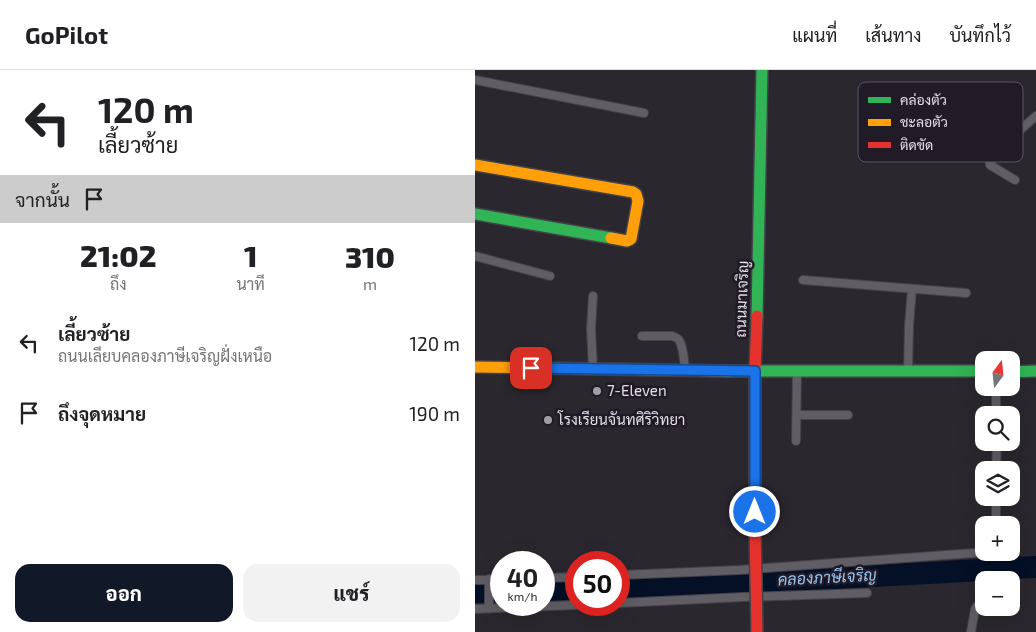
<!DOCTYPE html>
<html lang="th">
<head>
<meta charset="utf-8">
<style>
  body { margin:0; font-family:"Exo 2",Sarabun,sans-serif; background:#f2f2f2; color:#202124; height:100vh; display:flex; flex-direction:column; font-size:19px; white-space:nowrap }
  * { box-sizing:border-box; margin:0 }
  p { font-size:16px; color:#757577 }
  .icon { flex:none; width:28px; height:28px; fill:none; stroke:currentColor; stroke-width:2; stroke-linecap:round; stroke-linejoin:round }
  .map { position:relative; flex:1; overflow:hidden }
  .details { display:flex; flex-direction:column; background:#fff; width:475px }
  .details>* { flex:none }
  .guide { background:#fff; color:#202124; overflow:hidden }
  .needle { width:32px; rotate:15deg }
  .fabs { position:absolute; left:500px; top:281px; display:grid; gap:10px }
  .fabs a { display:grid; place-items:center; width:45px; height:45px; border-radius:10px; background:#fff; box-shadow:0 5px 20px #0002; font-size:25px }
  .speed { position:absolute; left:15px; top:481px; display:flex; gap:10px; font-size:25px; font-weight:700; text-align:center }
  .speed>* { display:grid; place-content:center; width:65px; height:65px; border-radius:50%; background:#fff; box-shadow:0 5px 20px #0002; line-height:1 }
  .speed small { font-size:12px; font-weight:400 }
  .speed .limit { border:8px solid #d22; background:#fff; color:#111 }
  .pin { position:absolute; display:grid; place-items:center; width:42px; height:42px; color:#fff; margin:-21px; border-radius:10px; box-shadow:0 2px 8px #0006 }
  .me { position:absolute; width:55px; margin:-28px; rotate:0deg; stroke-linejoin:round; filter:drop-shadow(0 0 4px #0008) }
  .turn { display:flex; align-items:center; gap:18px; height:105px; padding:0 15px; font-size:22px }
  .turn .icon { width:65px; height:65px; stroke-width:2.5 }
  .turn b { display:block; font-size:35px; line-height:42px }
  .then { display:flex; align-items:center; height:48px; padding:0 15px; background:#0003; gap:10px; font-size:19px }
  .eta { display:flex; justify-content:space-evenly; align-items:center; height:85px; text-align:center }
  .eta b { font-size:30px; font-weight:800; line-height:35px }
  .button { display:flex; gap:10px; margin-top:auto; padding:10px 15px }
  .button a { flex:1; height:58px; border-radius:15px; background:#111827; color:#fff; font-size:20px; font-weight:800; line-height:58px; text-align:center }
  .button a+a { background:#f2f2f2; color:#202124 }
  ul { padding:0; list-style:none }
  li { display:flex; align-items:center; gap:15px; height:70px; padding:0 15px }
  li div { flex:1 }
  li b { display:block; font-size:19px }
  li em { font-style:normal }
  header { display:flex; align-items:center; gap:30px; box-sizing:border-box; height:70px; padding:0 25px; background:#fff; border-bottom:1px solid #e0e0e0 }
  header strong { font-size:24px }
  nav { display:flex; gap:28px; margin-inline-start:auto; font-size:18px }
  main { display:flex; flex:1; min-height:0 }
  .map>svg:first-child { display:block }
  .water { fill:#041026 }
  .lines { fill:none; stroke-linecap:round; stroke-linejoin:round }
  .street-casing { stroke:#444248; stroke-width:10 }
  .fast-casing { stroke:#444248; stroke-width:14 }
  .slow-casing { stroke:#444248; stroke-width:14 }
  .jam-casing { stroke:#444248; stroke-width:14 }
  .street { stroke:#605e64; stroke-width:8 }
  .fast { stroke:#30b455; stroke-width:11 }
  .slow { stroke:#ff9f0a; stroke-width:11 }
  .jam { stroke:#e5322d; stroke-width:11 }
  .jam-bridge-casing { stroke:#444248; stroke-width:14; stroke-linecap:butt }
  .jam-bridge { stroke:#e5322d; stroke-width:11 }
  .route-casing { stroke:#114b97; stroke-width:12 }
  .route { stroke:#1a73e8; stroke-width:9 }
  .poi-dot { fill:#a29fa6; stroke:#201b27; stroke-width:2 }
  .labels { text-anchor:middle; stroke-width:5; stroke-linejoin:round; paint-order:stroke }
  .street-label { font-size:15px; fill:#e2dfe7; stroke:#201b27 }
  .poi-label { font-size:15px; fill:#e2dfe7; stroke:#201b27; text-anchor:start }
  .water-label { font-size:16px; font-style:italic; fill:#9ac6f4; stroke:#201b27 }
  .key { fill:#201b27; stroke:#5a5661; stroke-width:1 }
  .key-label { font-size:14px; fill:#e2dfe7 }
</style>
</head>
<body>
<header>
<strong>GoPilot</strong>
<nav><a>แผนที่</a><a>เส้นทาง</a><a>บันทึกไว้</a></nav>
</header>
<main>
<section class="details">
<div class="guide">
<div class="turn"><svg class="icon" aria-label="left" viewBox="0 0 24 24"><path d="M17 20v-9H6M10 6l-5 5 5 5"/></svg><div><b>120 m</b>เลี้ยวซ้าย</div></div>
<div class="then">จากนั้น<svg class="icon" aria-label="arrive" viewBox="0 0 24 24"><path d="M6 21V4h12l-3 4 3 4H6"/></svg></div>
</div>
<div class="eta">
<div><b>21:02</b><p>ถึง</p></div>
<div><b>1</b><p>นาที</p></div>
<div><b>310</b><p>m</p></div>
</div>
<ul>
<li><svg class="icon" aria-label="left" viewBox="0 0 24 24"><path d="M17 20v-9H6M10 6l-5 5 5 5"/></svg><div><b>เลี้ยวซ้าย</b><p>ถนนเลียบคลองภาษีเจริญฝั่งเหนือ</p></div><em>120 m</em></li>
<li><svg class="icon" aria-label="arrive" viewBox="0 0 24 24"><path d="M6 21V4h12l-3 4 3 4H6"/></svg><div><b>ถึงจุดหมาย</b></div><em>190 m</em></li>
</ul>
<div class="button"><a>ออก</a><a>แชร์</a></div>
</section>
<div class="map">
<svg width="561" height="562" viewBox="0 0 561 562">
  <rect width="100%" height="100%" fill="#2a272e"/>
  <path class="water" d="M561,486V508L509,510V511L288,523L144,528V507L288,501Z
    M101,509V530L69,531V510Z
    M26,512V532L0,533V513Z"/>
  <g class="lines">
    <defs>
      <path id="street" d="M0,10L169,43
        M540,110L515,95V89L519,83L561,46
        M0,186L75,206
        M328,210L491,223
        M167,266H197C200,267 203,268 204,270C209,278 209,292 210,300
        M118,299L116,259L118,226
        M433,301L434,255L437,219
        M521,318V345
        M322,345H373
        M321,371L322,301
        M521,400L522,372
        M521,453V428
        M144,505L264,500L499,483
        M69,508L101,507
        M14,509V539
        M0,510L26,509
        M144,533L269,527L392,523
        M0,539L101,535
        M496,562L500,539L503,535"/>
      <path id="fast" d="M0,144L136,168
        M282,246L287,0
        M253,301H509
        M536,302L561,301"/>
      <path id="slow" d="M0,95L158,122L161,124L163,131L156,169L152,171L136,168
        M0,297L253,301"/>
      <path id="jam" d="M280,458V301L282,246"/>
    </defs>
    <use href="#street" class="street-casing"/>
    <use href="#fast" class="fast-casing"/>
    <use href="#slow" class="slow-casing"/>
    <use href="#jam" class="jam-casing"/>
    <use href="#street" class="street"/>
    <use href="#fast" class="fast"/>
    <use href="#slow" class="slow"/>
    <use href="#jam" class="jam"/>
    <defs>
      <path id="jam-bridge" d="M280,458L282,562"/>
    </defs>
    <use href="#jam-bridge" class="jam-bridge-casing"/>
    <use href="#jam-bridge" class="jam-bridge"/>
  </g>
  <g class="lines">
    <defs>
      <path id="route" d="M56,298L280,301V442"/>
    </defs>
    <use href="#route" class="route-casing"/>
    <use href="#route" class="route"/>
  </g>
  <g class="poi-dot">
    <circle cx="122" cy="321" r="5"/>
    <circle cx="73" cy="350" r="5"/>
  </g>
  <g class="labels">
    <g class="street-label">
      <text transform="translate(267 229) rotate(-88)" y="5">ถนนมาเจริญ</text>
    </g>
    <g class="poi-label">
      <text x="132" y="326">7-Eleven</text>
      <text x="83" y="355">โรงเรียนจันทศิริวิทยา</text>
    </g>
    <g class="water-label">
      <text transform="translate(352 507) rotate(-3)" y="6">คลองภาษีเจริญ</text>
    </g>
  </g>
  <rect x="383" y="12" width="165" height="80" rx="8" class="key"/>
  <rect x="393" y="27" width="23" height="6" fill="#30b455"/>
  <rect x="393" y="49" width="23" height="7" fill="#ff9f0a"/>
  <rect x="393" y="72" width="23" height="6" fill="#e5322d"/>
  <g class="key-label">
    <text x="425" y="35">คล่องตัว</text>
    <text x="425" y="57">ชะลอตัว</text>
    <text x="425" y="80">ติดขัด</text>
  </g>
</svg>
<div class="fabs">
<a><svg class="needle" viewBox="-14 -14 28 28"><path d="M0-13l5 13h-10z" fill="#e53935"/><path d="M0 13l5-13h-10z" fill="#757577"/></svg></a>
<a><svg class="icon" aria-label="search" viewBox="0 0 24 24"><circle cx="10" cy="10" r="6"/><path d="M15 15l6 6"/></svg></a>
<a><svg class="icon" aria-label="layers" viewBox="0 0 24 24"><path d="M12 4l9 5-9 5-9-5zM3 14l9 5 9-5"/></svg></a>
<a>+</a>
<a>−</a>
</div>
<div class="speed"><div>40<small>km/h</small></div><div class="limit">50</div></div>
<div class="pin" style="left:56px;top:298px;background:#d93025"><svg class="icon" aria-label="arrive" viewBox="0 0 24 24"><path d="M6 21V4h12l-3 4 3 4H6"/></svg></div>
<svg class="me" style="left:280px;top:442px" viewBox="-20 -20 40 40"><circle r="17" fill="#1a73e8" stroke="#fff" stroke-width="3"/><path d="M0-11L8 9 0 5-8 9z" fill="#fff"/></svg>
</div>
</main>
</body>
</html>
